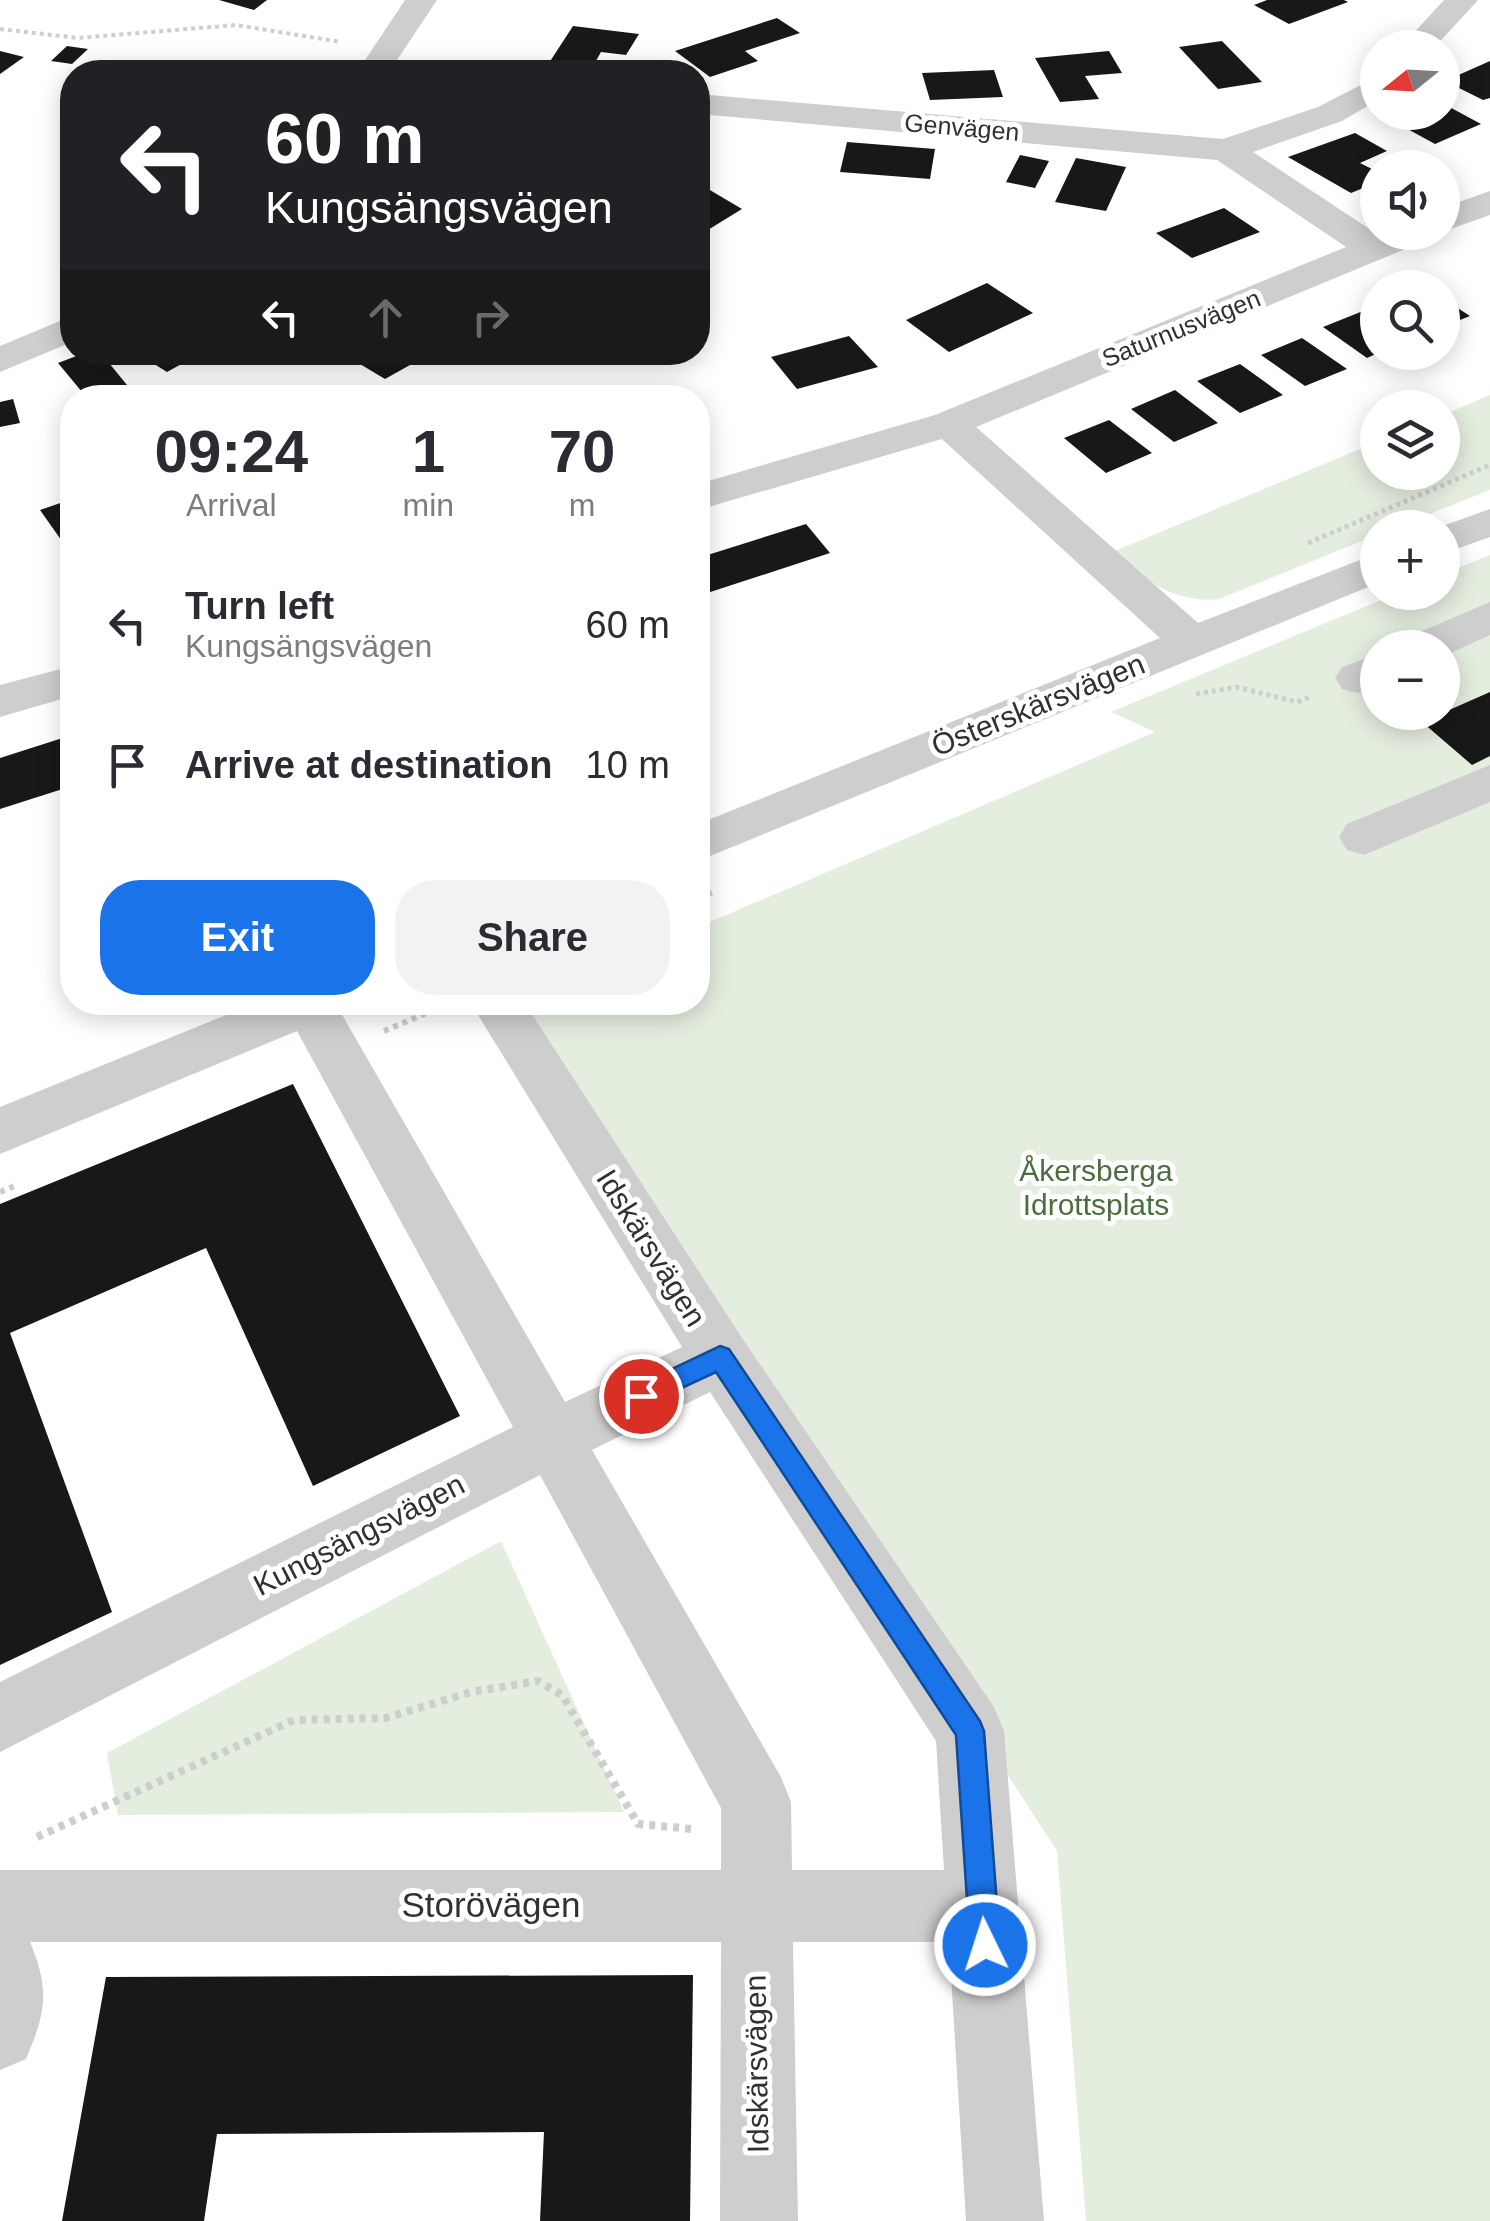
<!DOCTYPE html>
<html lang="en">
<head>
<meta charset="utf-8">
<style>
  body { margin:0; font-family:Helvetica,sans-serif; background:#f2f2f3; color:#2b2b33; height:100vh; display:flex; flex-direction:column; font-size:38px; white-space:nowrap }
  * { box-sizing:border-box; margin:0 }
  p { font-size:32px; color:#7c7c81 }
  .icon { flex:none; width:55px; height:55px; fill:none; stroke:currentColor; stroke-width:2; stroke-linecap:round; stroke-linejoin:round }
  .map { position:relative; flex:1; overflow:hidden }
  .details { position:absolute; left:60px; top:385px; width:650px; height:630px; display:flex; flex-direction:column; background:#fff; border-radius:40px; box-shadow:0 5px 25px #0003 }
  .details>* { flex:none }
  .banner { position:absolute; left:60px; top:60px; width:650px; height:305px; border-radius:40px; box-shadow:0 5px 25px #0003; background:#202124; color:#fff; overflow:hidden }
  .needle { width:65px; rotate:252deg }
  .buttons { position:absolute; left:1360px; top:30px; display:grid; gap:20px }
  .buttons a { display:grid; place-items:center; width:100px; height:100px; border-radius:50%; background:#fff; box-shadow:0 5px 25px #0003; font-size:50px }
  .pin { position:absolute; display:grid; place-items:center; width:85px; height:85px; color:#fff; margin:-42px; border:5px solid #fff; border-radius:50%; box-shadow:0 2px 10px #0007 }
  .me { position:absolute; width:110px; margin:-55px; rotate:356deg; stroke-linejoin:round; filter:drop-shadow(0 0 8px #0008) }
  .turn { display:flex; align-items:center; gap:35px; height:210px; padding:0 40px; font-size:45px }
  .turn .icon { width:130px; height:130px; stroke-width:2.5 }
  .turn b { display:block; font-size:70px; line-height:85px }
  .lanes { display:flex; align-items:center; height:95px; padding:0 40px; background:#0003; justify-content:center; gap:50px; direction:ltr }
  .lanes .off { opacity:.35 }
  .eta { display:flex; justify-content:space-evenly; align-items:center; height:170px; text-align:center }
  .eta b { font-size:60px; font-weight:700; line-height:70px }
  .button { display:flex; gap:20px; margin-top:auto; padding:20px 40px }
  .button a { flex:1; height:115px; border-radius:40px; background:#1a73e8; color:#fff; font-size:40px; font-weight:700; line-height:115px; text-align:center }
  .button a+a { background:#f2f2f3; color:#2b2b33 }
  ul { padding:0; list-style:none }
  li { display:flex; align-items:center; gap:30px; height:140px; padding:0 40px }
  li div { flex:1 }
  li b { display:block; font-size:38px }
  li em { font-style:normal }
  .map>svg:first-child { display:block }
  .green { fill:#e4eedf; fill-rule:evenodd }
  .building { fill:#181818 }
  .lines { fill:none; stroke-linecap:round; stroke-linejoin:round }
  .path-far3 { stroke:#cecece; stroke-width:4; stroke-dasharray:4 4; stroke-linecap:butt }
  .path-far2 { stroke:#cecece; stroke-width:5; stroke-dasharray:4 4; stroke-linecap:butt }
  .path-far1 { stroke:#cecece; stroke-width:6; stroke-dasharray:5 5; stroke-linecap:butt }
  .path { stroke:#cecece; stroke-width:8; stroke-dasharray:6 6; stroke-linecap:butt }
  .minor { fill:#cecece; fill-rule:evenodd }
  .route { fill:#1a73e8; stroke:#114b97; stroke-width:2.5 }
  .labels { text-anchor:middle; stroke-width:10; stroke-linejoin:round; paint-order:stroke }
  .far-street-label { font-size:25px; fill:#313131; stroke:#fff }
  .street-label { font-size:30px; fill:#313131; stroke:#fff }
  .park-label { font-size:30px; fill:#4b6f3c; stroke:#fff }
  .near-street-label { font-size:35px; fill:#313131; stroke:#fff }
</style>
</head>
<body>
<div class="map">
<svg width="1490" height="2221" viewBox="0 0 1490 2221">
  <rect width="100%" height="100%" fill="#fff"/>
  <path class="green" d="M1490,395V490L1397,527L1378,528L1377,535L1219,599C1176,604 1143,579 1110,553L1377,442L1378,472H1442L1443,415Z
    M1490,555V2221H1086L1057,1851L517,1017L540,1003L698,1002V927L1155,732L1111,712L1398,593L1442,592L1443,574ZM1378,648H1442V712H1378Z
    M501,1541L624,1812L118,1815L107,1753Z"/>
  <path class="building" d="M219,0H267L254,10Z
    M1267,0H1344L1348,2L1289,24L1254,5Z
    M777,18L800,33L745,51L758,61L710,77L675,51Z
    M573,26L639,34L626,55L601,52L592,68L549,63Z
    M1222,41L1262,82L1218,89L1179,47Z
    M67,46L88,49L72,64L51,61Z
    M0,51L24,57L0,74Z
    M1109,51L1122,73L1085,76L1099,99L1060,102L1035,58Z
    M180,61L227,67L222,72H170Z
    M1490,61V98L1483,100L1445,81Z
    M994,70L1003,97L930,100L922,73Z
    M1442,103L1481,124L1435,144L1393,121L1413,112H1442Z
    M1355,133L1387,151L1360,163L1378,172V182L1351,193L1288,157Z
    M847,142L935,149L930,179L840,172Z
    M1020,155L1049,161L1035,188L1006,182Z
    M1076,158L1126,167L1106,211L1055,202Z
    M698,183L742,209L698,236Z
    M1224,208L1260,232L1192,258L1156,233Z
    M987,283L1033,313L949,352L906,320Z
    M1442,298L1470,316L1442,327Z
    M1363,311L1378,321V353L1367,358L1323,327Z
    M849,336L878,367L797,389L771,357Z
    M1302,338L1347,369L1305,386L1261,355Z
    M87,352H100L127,385L87,398L58,363Z
    M135,352H203L167,372Z
    M340,352H403L396,358L410,365L385,379Z
    M1240,364L1283,395L1240,413L1197,381Z
    M1175,390L1218,423L1174,442L1131,409Z
    M13,399L20,423L0,427V402Z
    M1109,420L1152,453L1106,473L1064,438Z
    M72,499V541L64,544L40,510Z
    M806,524L830,553L698,596V558Z
    M1490,692V756L1472,765L1422,722Z
    M72,735V786L0,809V758Z
    M293,1084L460,1416L313,1486L206,1248L10,1333L112,1612L0,1665V1204Z
    M693,1975L690,2221H540L544,2132L217,2134L204,2221H62L106,1977Z"/>
  <g class="lines">
    <path class="path-far3" d="M0,29L78,38L236,25L341,42"/>
    <path class="path-far2" d="M1308,543L1490,465
      M1196,694L1237,687L1297,702L1310,697"/>
    <path class="path-far1" d="M698,898L713,892
      M384,1031L441,1007
      M0,1192L17,1185"/>
    <path class="path" d="M37,1837L294,1720L386,1718L471,1692L538,1681L562,1695L638,1824L692,1829"/>
    <path class="minor" d="M405,0H437L389,72H357Z
      M1444,0H1478L1434,48H1400Z
      M1378,76V100L1342,121L1253,152L1377,234L1432,232L1427,240L976,427L1198,623L1378,553V583L698,861V824L1160,638L942,439L698,510V484L935,415L1346,247L1217,160L698,114V94L1223,139L1318,107Z
      M1490,191V215L1442,232V208Z
      M72,316V342L0,372V346Z
      M1490,509V537L1442,554V528H1437Z
      M1490,602V635L1442,657V648H1402L1408,637Z
      M1378,654V687L1358,693L1342,689L1335,678L1342,667Z
      M72,666V696L0,717V685Z
      M1490,765V802L1364,855L1347,850L1339,837L1347,824Z
      M258,1002H339L337,1006L565,1402L682,1347L470,1002H524L742,1338L994,1707L1004,1731L1044,2221H966L949,1942H793L798,2221H720L721,1942H30C50,1990 46,2012 26,2059L0,2070V1870H721V1808L540,1475L0,1752V1682L513,1427L297,1031L0,1154V1107ZM710,1392L936,1741L944,1870H792L791,1802L781,1777L592,1450Z"/>
  </g>
  <path class="route" d="M720,1346L729,1349L980,1721L984,1731L1000,1945L995,1956L985,1960L974,1956L970,1945L956,1735L716,1372L641,1407L632,1404L629,1396L632,1388Z"/>
  <g class="labels">
    <g class="far-street-label">
      <text transform="translate(962 127) rotate(5)" y="9">Genvägen</text>
      <text transform="translate(1181 328) rotate(-22)" y="9">Saturnusvägen</text>
    </g>
    <g class="street-label">
      <text transform="translate(1038 705) rotate(-22)" y="10">Österskärsvägen</text>
      <text transform="translate(651 1248) rotate(58)" y="10">Idskärsvägen</text>
      <text transform="translate(359 1535) rotate(-27)" y="10">Kungsängsvägen</text>
      <text transform="translate(757 2064) rotate(-91)" y="10">Idskärsvägen</text>
    </g>
    <g class="park-label">
      <text x="1096" y="1181">Åkersberga<tspan x="1096" dy="34">Idrottsplats</tspan></text>
    </g>
    <g class="near-street-label">
      <text x="491" y="1917">Storövägen</text>
    </g>
  </g>
</svg>
<div class="buttons">
<a><svg class="needle" viewBox="-14 -14 28 28"><path d="M0-13l5 13h-10z" fill="#e53935"/><path d="M0 13l5-13h-10z" fill="#7c7c81"/></svg></a>
<a><svg class="icon" aria-label="sound" viewBox="0 0 24 24"><path d="M4 9h4l5-4v14l-5-4H4zM17 9q2 3 0 6"/></svg></a>
<a><svg class="icon" aria-label="search" viewBox="0 0 24 24"><circle cx="10" cy="10" r="6"/><path d="M15 15l6 6"/></svg></a>
<a><svg class="icon" aria-label="layers" viewBox="0 0 24 24"><path d="M12 4l9 5-9 5-9-5zM3 14l9 5 9-5"/></svg></a>
<a>+</a>
<a>−</a>
</div>
<div class="pin" style="left:641px;top:1396px;background:#d93025"><svg class="icon" aria-label="arrive" viewBox="0 0 24 24"><path d="M6 21V4h12l-3 4 3 4H6"/></svg></div>
<svg class="me" style="left:985px;top:1945px" viewBox="-20 -20 40 40"><circle r="17" fill="#1a73e8" stroke="#fff" stroke-width="3"/><path d="M0-11L8 9 0 5-8 9z" fill="#fff"/></svg>
<div class="banner">
<div class="turn"><svg class="icon" aria-label="left" viewBox="0 0 24 24"><path d="M17 20v-9H6M10 6l-5 5 5 5"/></svg><div><b>60 m</b>Kungsängsvägen</div></div>
<div class="lanes"><svg class="icon" aria-label="left" viewBox="0 0 24 24"><path d="M17 20v-9H6M10 6l-5 5 5 5"/></svg><svg class="icon off" aria-label="ahead" viewBox="0 0 24 24"><path d="M12 20V5M6 11l6-6 6 6"/></svg><svg class="icon off" aria-label="right" viewBox="0 0 24 24"><path d="M7 20v-9h11M14 6l5 5-5 5"/></svg></div>
</div>
<section class="details">
<div class="eta">
<div><b>09:24</b><p>Arrival</p></div>
<div><b>1</b><p>min</p></div>
<div><b>70</b><p>m</p></div>
</div>
<ul>
<li><svg class="icon" aria-label="left" viewBox="0 0 24 24"><path d="M17 20v-9H6M10 6l-5 5 5 5"/></svg><div><b>Turn left</b><p>Kungsängsvägen</p></div><em>60 m</em></li>
<li><svg class="icon" aria-label="arrive" viewBox="0 0 24 24"><path d="M6 21V4h12l-3 4 3 4H6"/></svg><div><b>Arrive at destination</b></div><em>10 m</em></li>
</ul>
<div class="button"><a>Exit</a><a>Share</a></div>
</section>
</div>
</body>
</html>
